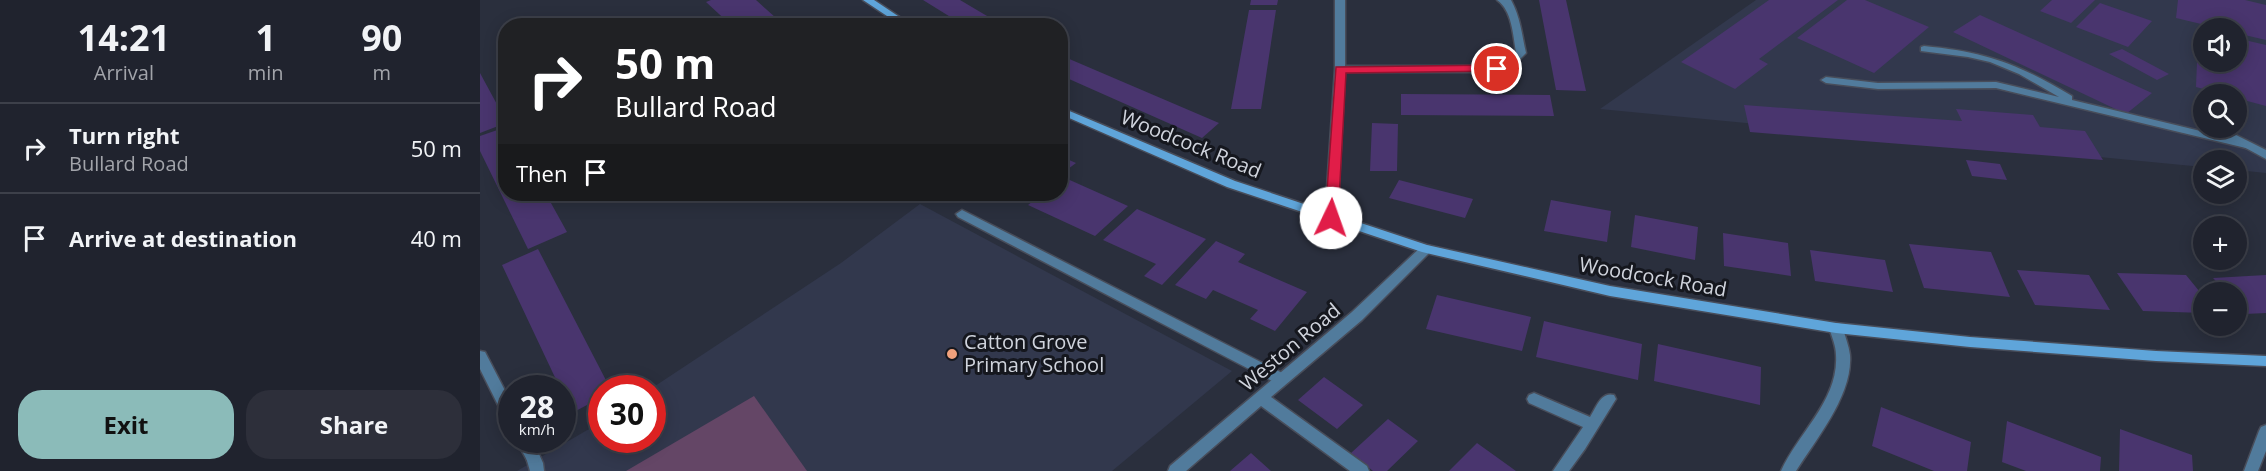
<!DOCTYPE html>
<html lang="en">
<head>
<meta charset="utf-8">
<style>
  body { margin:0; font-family:"Open Sans",sans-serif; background:#2d2f3a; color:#f1f3f6; height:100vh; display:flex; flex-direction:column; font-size:22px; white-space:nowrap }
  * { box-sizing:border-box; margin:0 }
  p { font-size:20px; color:#a2a4aa }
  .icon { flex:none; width:33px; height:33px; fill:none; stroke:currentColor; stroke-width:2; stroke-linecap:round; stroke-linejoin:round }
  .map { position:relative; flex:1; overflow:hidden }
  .side { display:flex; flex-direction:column; background:#20232e; width:480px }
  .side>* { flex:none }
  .guide { position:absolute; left:18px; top:18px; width:570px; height:183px; border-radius:24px; box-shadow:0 3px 15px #0003,0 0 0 2px #3d404a; background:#202124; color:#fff; overflow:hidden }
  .buttons { position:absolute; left:1713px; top:18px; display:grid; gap:12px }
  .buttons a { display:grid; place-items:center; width:54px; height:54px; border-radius:50%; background:#20232e; box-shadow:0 3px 15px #0003,0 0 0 2px #3d404a; font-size:30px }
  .speed { position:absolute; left:18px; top:375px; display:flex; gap:12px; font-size:30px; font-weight:700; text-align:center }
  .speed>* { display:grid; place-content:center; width:78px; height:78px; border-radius:50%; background:#20232e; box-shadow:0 3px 15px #0003,0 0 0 2px #3d404a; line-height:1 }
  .speed small { font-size:15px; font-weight:400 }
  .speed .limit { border:9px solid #d22; background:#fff; color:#111 }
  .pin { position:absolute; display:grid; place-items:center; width:51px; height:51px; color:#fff; margin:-26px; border:3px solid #fff; border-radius:50%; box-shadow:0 2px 6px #0007 }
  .me { position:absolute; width:66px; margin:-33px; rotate:3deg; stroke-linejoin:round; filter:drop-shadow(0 0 4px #0008) }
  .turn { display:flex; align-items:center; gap:21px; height:126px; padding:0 18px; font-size:27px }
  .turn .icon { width:78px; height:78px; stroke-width:2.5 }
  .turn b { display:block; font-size:42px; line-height:51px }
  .then { display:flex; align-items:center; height:57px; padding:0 18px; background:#0003; gap:12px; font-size:22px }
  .eta { display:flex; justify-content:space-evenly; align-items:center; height:102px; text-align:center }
  .eta b { font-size:36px; font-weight:700; line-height:42px }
  .primary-button { display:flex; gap:12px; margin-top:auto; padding:12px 18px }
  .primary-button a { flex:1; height:69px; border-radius:24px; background:#8bbbb9; color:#111; font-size:24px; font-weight:700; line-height:69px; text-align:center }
  .primary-button a+a { background:#2d2f3a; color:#f1f3f6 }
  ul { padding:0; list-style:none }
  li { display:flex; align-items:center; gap:18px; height:90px; padding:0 18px; border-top:2px solid #3d404a }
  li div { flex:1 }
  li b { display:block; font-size:22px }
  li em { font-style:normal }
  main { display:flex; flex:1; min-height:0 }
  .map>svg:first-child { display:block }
  .built { fill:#32384d; fill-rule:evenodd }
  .green { fill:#644666 }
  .building { fill:#49356e }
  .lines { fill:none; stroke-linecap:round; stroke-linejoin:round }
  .lane-casing { stroke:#484d5a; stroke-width:3 }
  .street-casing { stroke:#484d5a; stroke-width:3 }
  .secondary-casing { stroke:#484d5a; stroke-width:3 }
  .lane { fill:#517b9c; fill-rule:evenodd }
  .street { fill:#517b9c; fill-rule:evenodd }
  .secondary { fill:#5fa5da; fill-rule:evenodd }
  .route { fill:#e11d48; stroke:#92132f; stroke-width:1.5 }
  .poi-dot { fill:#f1a17c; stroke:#15171e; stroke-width:2 }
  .labels { text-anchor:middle; stroke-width:6; stroke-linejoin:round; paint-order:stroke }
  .street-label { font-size:20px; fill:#d0d4dd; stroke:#15171e }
  .poi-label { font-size:20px; fill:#d0d4dd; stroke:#15171e; text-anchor:start }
</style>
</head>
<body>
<main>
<section class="side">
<div class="eta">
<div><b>14:21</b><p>Arrival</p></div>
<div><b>1</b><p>min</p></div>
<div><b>90</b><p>m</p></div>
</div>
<ul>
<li><svg class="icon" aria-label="right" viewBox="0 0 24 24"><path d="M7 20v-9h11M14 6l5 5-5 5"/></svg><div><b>Turn right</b><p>Bullard Road</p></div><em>50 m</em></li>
<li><svg class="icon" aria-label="arrive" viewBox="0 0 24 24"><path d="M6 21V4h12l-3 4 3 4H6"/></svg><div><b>Arrive at destination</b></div><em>40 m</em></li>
</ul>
<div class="primary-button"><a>Exit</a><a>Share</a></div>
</section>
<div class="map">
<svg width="1786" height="471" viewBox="0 0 1786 471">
  <rect width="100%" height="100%" fill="#2a2f3d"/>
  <path class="built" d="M1276,0H1786V173L1757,170L1756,160H1724L1723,167L1120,109ZM1724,28H1756V62H1724ZM1724,94H1756V128H1724Z
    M440,204L752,371L632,471H37L121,422L122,440H172V388L361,263Z"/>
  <path class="green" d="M274,396L327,471H146Z"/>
  <path class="building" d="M231,0H276L305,26H252L226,2Z
    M443,0H480L524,26H485Z
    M771,0H798L797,5H770Z
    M1059,0H1086L1106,91L1076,90Z
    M1289,0H1358L1279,59L1288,64L1255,89L1201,62Z
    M1367,0H1385L1449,27L1394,73L1317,38Z
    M1572,0H1615L1591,23L1560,11Z
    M1698,0H1765L1786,5V40L1756,33V28H1738L1696,18Z
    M1620,3L1672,21L1648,47L1596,27Z
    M769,10H796L781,109H751Z
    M1500,15L1672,93L1646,114L1473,32Z
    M1756,38L1786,45V106L1756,98V94H1742L1716,87L1717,62L1752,71V62H1756Z
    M1642,49L1689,74L1677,80L1629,54Z
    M580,55L739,123L722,138L580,75Z
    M0,73L26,121V123L0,133Z
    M921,94L1070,95L1074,116L921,115Z
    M1264,105L1482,121L1476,109L1553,115L1560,127L1605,131L1623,160L1270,132Z
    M892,123L918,124L917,171H890Z
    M26,127V194H66L87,232L48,249L0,151V136Z
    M580,156L596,163L580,175Z
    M1486,160L1520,164L1527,180L1492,176Z
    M583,177L648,206L615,236L548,205L562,194H580V178Z
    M919,180L993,199L985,218L909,198Z
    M512,194H535L526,200Z
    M1071,200L1131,211L1127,242L1064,231Z
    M657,209L726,239L682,285L664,276L676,264L623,240Z
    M1155,215L1218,227L1215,260L1151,247Z
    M1243,233L1308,243L1311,276L1244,266Z
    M736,241L765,254L758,262L827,292L795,331L770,319L778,310L733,290L726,299L695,285Z
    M1429,244L1511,252L1530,297L1444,288Z
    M58,249L130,388H122V397L92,413L82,388H80L22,265Z
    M1330,250L1405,260L1413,292L1335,281Z
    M1537,270L1609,275L1630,310L1555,305Z
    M1637,273L1706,275L1724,297V313L1663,311Z
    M1786,275V313L1765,314L1756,304V292H1746L1733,278Z
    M957,295L1051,317L1042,351L946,329Z
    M1064,321L1162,344L1158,380L1056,357Z
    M1178,344L1281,367L1280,405L1174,381Z
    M844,377L883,405L857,429L818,400Z
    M1401,407L1491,442L1487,471H1454L1392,446Z
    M908,419L938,441L907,471H893L871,453Z
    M1527,421L1621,457L1620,471H1546L1522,462Z
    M1640,429L1712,455L1713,471H1639Z
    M997,443L1036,471H969Z
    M771,453L791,471H750Z"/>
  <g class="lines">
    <defs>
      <path id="lane" d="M1444,46C1507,52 1538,64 1592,96V100L1770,143L1775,146L1770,149L1516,88L1398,89L1346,83L1341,80L1346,77L1398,83L1516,82L1579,97L1539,74L1510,62L1488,57L1441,51V47Z
        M482,210L806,375L808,379L806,383L801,385L796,383L478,217L476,214Z
        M1786,425V451L1778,471H1764L1779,431L1781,427Z
        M53,451L58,452L63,463L64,471H50L46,457L48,452Z"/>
      <path id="street" d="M855,0H865V66H1015L1029,60L1036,52C1033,35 1032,10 1017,0H1031C1040,16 1042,35 1046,53L1035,64L1017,72H865L857,218L851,222L845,218L855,69Z
        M1746,130L1786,150V159L1742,135L1741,133Z
        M946,245L950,246L952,249L950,252L882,320L791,397L887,466L889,471H870L781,406L706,471H688L690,466L872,312L942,246Z
        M1356,323L1361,324L1363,328C1365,337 1369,346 1370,355C1373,395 1336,439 1316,471H1301C1318,433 1359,400 1356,355C1356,346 1352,337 1349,328L1351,324Z
        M0,351L5,352L32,404V425L27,423L0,369Z
        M1054,393L1110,417C1116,408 1121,391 1134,395L1136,399L1105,449L1089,471H1073L1103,427L1049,403L1047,399L1049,395Z
        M36,440H50L60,457L58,462L53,463L48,462Z"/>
      <path id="secondary" d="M383,0H394L433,26H422Z
        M580,107L755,181L947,245L1130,286L1356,323L1490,337L1676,351L1786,356V366L1676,361L1490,347L1356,333L1130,296L942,252L747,187L580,114Z"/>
    </defs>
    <use href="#lane" class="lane-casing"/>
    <use href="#street" class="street-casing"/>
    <use href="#secondary" class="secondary-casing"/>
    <use href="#lane" class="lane"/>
    <use href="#street" class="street"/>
    <use href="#secondary" class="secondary"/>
  </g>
  <path class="route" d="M1017,65L1021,66V71L866,73L858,218L851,223L847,221L845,218L856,67Z"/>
  <circle class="poi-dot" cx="472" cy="354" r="6"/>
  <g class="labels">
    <g class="street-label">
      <text transform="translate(711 144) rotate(22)" y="7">Woodcock Road</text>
      <text transform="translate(1173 277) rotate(10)" y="7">Woodcock Road</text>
      <text transform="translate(810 347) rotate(-40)" y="7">Weston Road</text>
    </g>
    <g class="poi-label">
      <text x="484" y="349">Catton Grove<tspan x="484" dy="23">Primary School</tspan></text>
    </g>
  </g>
</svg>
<div class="buttons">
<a><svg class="icon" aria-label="sound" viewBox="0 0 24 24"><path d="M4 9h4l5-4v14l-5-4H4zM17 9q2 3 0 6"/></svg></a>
<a><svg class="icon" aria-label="search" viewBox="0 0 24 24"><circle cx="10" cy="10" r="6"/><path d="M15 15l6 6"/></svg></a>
<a><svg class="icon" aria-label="layers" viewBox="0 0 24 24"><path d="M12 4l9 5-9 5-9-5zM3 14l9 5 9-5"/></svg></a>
<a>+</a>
<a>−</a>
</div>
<div class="speed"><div>28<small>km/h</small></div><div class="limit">30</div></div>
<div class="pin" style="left:1017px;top:69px;background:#d93025"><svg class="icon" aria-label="arrive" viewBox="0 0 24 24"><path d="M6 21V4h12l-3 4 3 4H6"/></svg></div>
<svg class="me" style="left:851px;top:218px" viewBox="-20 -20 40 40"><circle r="19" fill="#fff"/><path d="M0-13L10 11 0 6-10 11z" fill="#e11d48"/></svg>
<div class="guide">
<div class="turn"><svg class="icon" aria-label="right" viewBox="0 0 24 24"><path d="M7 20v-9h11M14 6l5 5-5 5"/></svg><div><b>50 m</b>Bullard Road</div></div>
<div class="then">Then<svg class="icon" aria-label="arrive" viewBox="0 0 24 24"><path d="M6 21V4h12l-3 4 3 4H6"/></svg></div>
</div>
</div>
</main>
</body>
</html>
